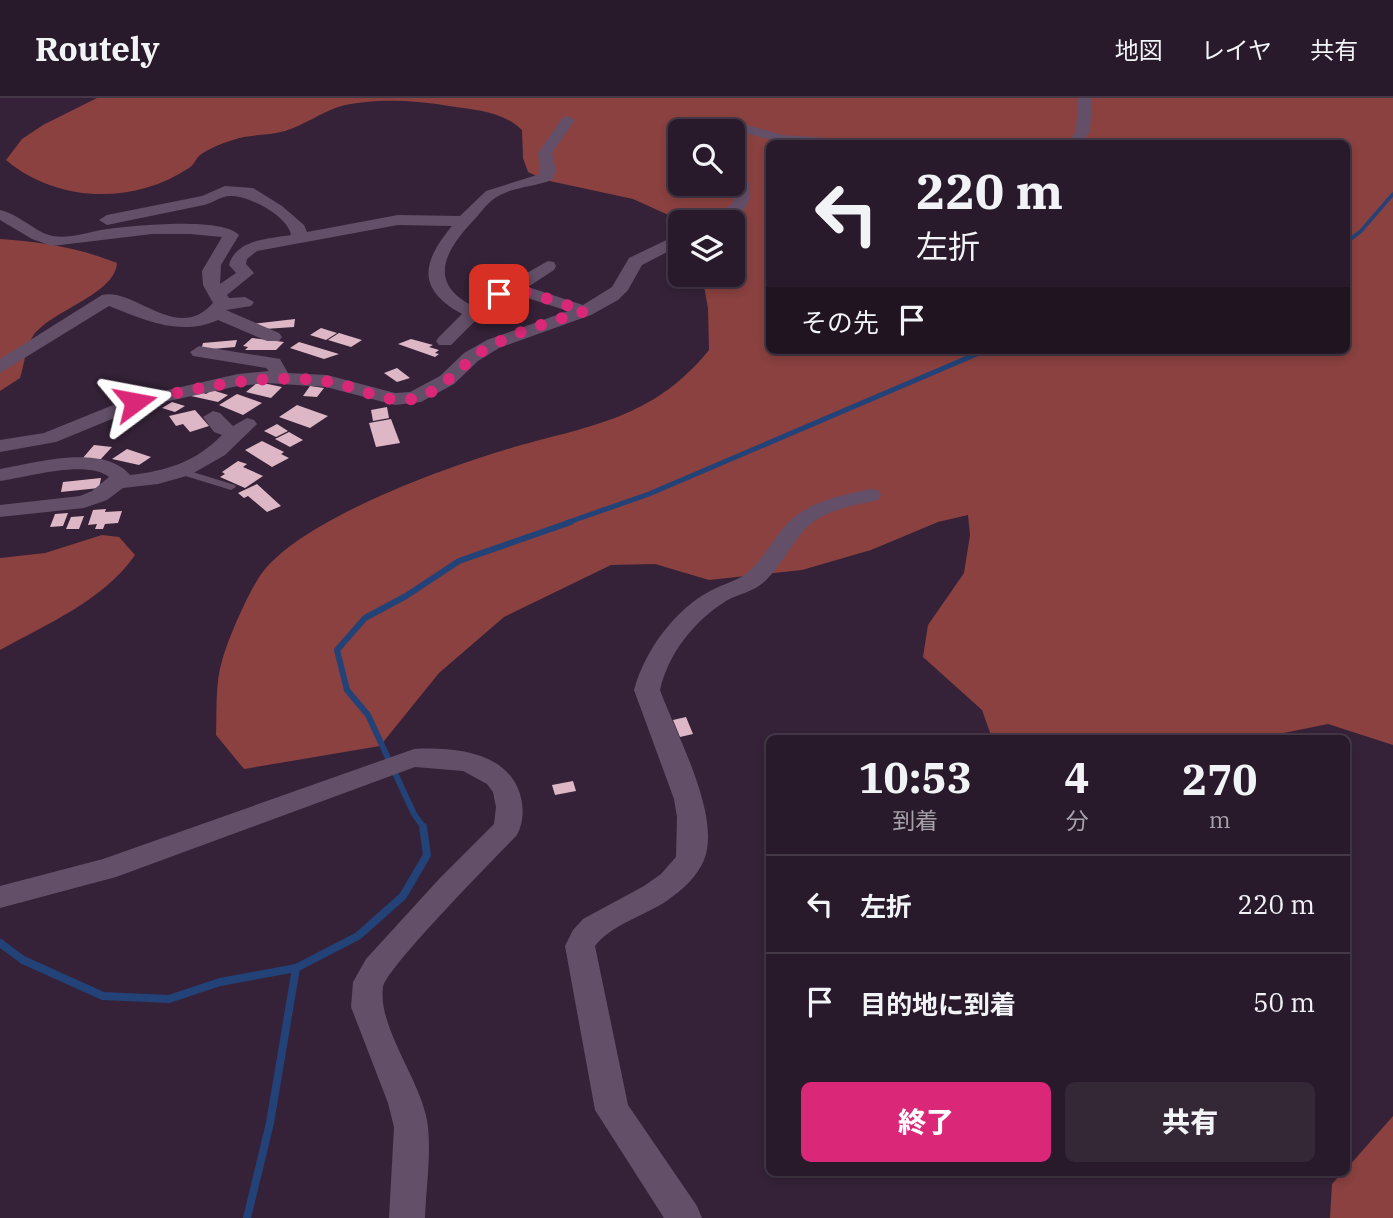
<!DOCTYPE html>
<html lang="ja">
<head>
<meta charset="utf-8">
<style>
  body { margin:0; font-family:"IBM Plex Serif","Noto Sans JP",serif; background:#342736; color:#f1f3f6; height:100vh; display:flex; flex-direction:column; font-size:26px; white-space:nowrap }
  * { box-sizing:border-box; margin:0 }
  p { font-size:23px; color:#a5a1a8 }
  .icon { flex:none; width:38px; height:38px; fill:none; stroke:currentColor; stroke-width:2; stroke-linecap:round; stroke-linejoin:round }
  .map { position:relative; flex:1; overflow:hidden }
  .drawer { position:absolute; left:766px; top:637px; width:584px; height:441px; display:flex; flex-direction:column; background:#281a2a; border-radius:10px; box-shadow:0 4px 10px #0003,0 0 0 2px #443847 }
  .drawer>* { flex:none }
  .guide { position:absolute; left:766px; top:42px; width:584px; height:214px; border-radius:10px; box-shadow:0 4px 10px #0003,0 0 0 2px #443847; background:#281a2a; color:#f1f3f6; overflow:hidden }
  .controls { position:absolute; left:668px; top:21px; display:grid; gap:14px }
  .controls a { display:grid; place-items:center; width:77px; height:77px; border-radius:10px; background:#281a2a; box-shadow:0 4px 10px #0003,0 0 0 2px #443847; font-size:35px }
  .pin { position:absolute; display:grid; place-items:center; width:60px; height:60px; color:#fff; margin:-30px; border-radius:14px; box-shadow:0 4px 10px #0006 }
  .me { position:absolute; width:77px; margin:-38px; rotate:77deg; stroke-linejoin:round; filter:drop-shadow(0 0 5px #0008) }
  .turn { display:flex; align-items:center; gap:24px; height:147px; padding:0 35px; font-size:32px }
  .turn .icon { width:91px; height:91px; stroke-width:2.5 }
  .turn b { display:block; font-size:49px; line-height:60px }
  .then { display:flex; align-items:center; height:66px; padding:0 35px; background:#0003; gap:14px; font-size:26px }
  .eta { display:flex; justify-content:space-evenly; align-items:center; height:119px; text-align:center }
  .eta b { font-size:42px; font-weight:800; line-height:49px }
  .action { display:flex; gap:14px; margin-top:auto; padding:14px 35px }
  .action a { flex:1; height:80px; border-radius:10px; background:#db2777; color:#fff; font-size:28px; font-weight:800; line-height:80px; text-align:center }
  .action a+a { background:#342736; color:#f1f3f6 }
  ul { padding:0; list-style:none }
  li { display:flex; align-items:center; gap:21px; height:98px; padding:0 35px; border-top:2px solid #443847 }
  li div { flex:1 }
  li b { display:block; font-size:26px }
  li em { font-style:normal }
  header { display:flex; align-items:center; gap:42px; box-sizing:border-box; height:98px; padding:0 35px; background:#281a2a; border-bottom:2px solid #443847 }
  header strong { font-size:33px }
  nav { display:flex; gap:38px; margin-inline-start:auto; font-size:24px }
  .map>svg:first-child { display:block }
  .forest { fill:#8a413f; fill-rule:evenodd }
  .lines { fill:none; stroke-linecap:round; stroke-linejoin:round }
  .stream-far3 { stroke:#224278; stroke-width:3.5 }
  .stream-far2 { stroke:#224278; stroke-width:5 }
  .stream-far1 { stroke:#224278; stroke-width:6 }
  .stream { stroke:#224278; stroke-width:8 }
  .building { fill:#ddb7c6 }
  .service { fill:#644f68; fill-rule:evenodd }
  .minor { fill:#644f68; fill-rule:evenodd }
  .route { stroke:#db2777; stroke-width:12; stroke-dasharray:0 21.6 }
</style>
</head>
<body>
<header>
<strong>Routely</strong>
<nav><a>地図</a><a>レイヤ</a><a>共有</a></nav>
</header>
<div class="map">
<svg width="1393" height="1120" viewBox="0 0 1393 1120">
  <rect width="100%" height="100%" fill="#352238"/>
  <path class="forest" d="M97,0H1393V647L1328,626L1259,640H992L982,612L923,559L928,527L964,475L970,437L968,417L938,424L871,452L802,472L709,482L655,466L611,467L504,519L439,575L380,648L244,671L216,637C217,614 215,585 222,563C228,541 246,500 258,481C293,422 459,364 525,346C600,326 657,316 709,252L708,210L702,177H733V124H684L633,101L545,82L528,74L523,60L522,32C502,13 476,12 449,8C413,2 373,0 338,9C319,16 304,27 285,33C268,38 249,36 233,42C223,45 207,51 199,58C195,62 194,67 189,70C133,107 57,105 6,62L22,41L43,27ZM681,33H733V86H681ZM770,46H1348V252H770Z
    M0,141C43,144 76,149 117,165C115,197 51,212 33,238C26,248 24,268 20,280L0,293Z
    M102,437L119,439L135,457C104,502 47,526 0,552V460L45,455Z
    M1393,1018V1120H1330L1332,1086L1342,1075L1348,1074V1069Z"/>
  <g class="lines">
    <path class="stream-far3" d="M1348,143L1361,133L1393,96"/>
    <path class="stream-far2" d="M566,425L649,396L986,252"/>
    <path class="stream-far1" d="M424,730L414,716L368,617L347,592L337,552L365,520L406,498L459,463L571,424"/>
    <path class="stream" d="M0,845L23,862L103,898L169,901L220,884L296,870L358,838L403,798L427,757L423,729
      M247,1120L270,1025L296,870"/>
  </g>
  <path class="building" d="M295,221L294,229L265,231L252,226Z
    M321,230L337,235L326,242L310,237Z
    M339,235L362,242L351,249L328,242Z
    M252,240L284,244L276,252H245L248,249L243,248Z
    M411,241L433,247L429,249L439,252L435,255L439,256L435,259L398,246Z
    M237,242L235,249L201,252L203,245Z
    M299,244L339,256L324,261L290,250Z
    M397,270L410,280L397,284L384,275Z
    M258,284L282,289L271,300L246,294Z
    M310,288L324,290L317,299L303,298Z
    M212,292L228,297L218,304L191,298L199,293L206,296Z
    M237,296L262,305L243,317L219,307Z
    M172,304L185,308L175,314L162,310Z
    M297,307L328,318L310,330L279,319Z
    M387,309L389,320L373,323L371,312Z
    M195,312L209,328L190,334L183,326L176,328L169,318Z
    M391,321L400,345L376,349L369,325Z
    M277,326L288,333L276,339L264,333Z
    M289,334L303,342L290,349L275,341Z
    M262,343L284,354L281,356L289,360L272,369L245,352Z
    M94,347L112,349L100,362L82,361Z
    M127,351L151,359L139,367L112,361Z
    M238,363L247,366L243,369L263,378L245,390L220,379L225,376L222,374Z
    M101,380L99,390L61,394L63,384Z
    M257,386L281,408L267,414L248,398L244,400L238,395Z
    M106,411L105,414L122,413L118,425L105,426L103,431H95L97,426L88,427L93,412Z
    M68,415L63,428L50,429L55,416Z
    M84,418L79,431H66L71,419Z
    M686,619L693,636L680,639L673,622Z
    M573,683L576,693L555,697L552,687Z"/>
  <g class="lines">
    <path class="service" d="M183,371L235,387L236,389L231,392L179,376L178,374Z"/>
    <path class="minor" d="M1078,0H1092L1090,33L1081,46H1067L1076,33Z
      M568,18L575,22L552,55L556,73L552,82C534,89 511,89 495,100C486,106 480,116 472,124C445,153 428,184 471,207L548,163L554,164L556,168L554,172L528,189L583,207L612,189L629,160L681,135V147L642,167L628,192L618,202L591,217L499,250L478,263L454,286L421,304L395,307L326,289L267,285L238,288L141,309L56,344L0,354V342L44,335L128,301L238,276L269,273L266,270L193,258L190,254L199,248L280,261L288,275L327,277L395,295L410,294L440,278L464,255L487,242L568,213L515,196L488,210L451,247H439L436,243L439,239L462,216C416,191 422,164 452,128L398,127L257,153L247,161L246,166L254,175L227,197L229,200L245,199L254,204L251,208L226,212L279,235L282,239L279,243H267L218,222C180,239 145,222 109,208L0,275V261L102,197C135,189 177,246 213,205L203,187L202,173L222,139L190,136H152L52,148L32,141L0,122V112C21,117 36,135 53,138C68,141 86,135 101,132C128,128 221,118 239,137L221,167L220,186L236,175L229,167C236,141 268,141 291,137C288,118 248,97 230,98C221,98 213,105 204,107C172,114 139,120 107,127L99,122L107,117L202,98L225,88L253,90L282,108L304,127L307,134L398,117L460,118L486,93L540,76L538,55L563,19Z
      M725,21L783,37L862,42L869,46L782,45L724,29L685,33L705,22Z
      M733,76L749,85C755,114 732,124 707,124L732,106L736,92L732,86Z
      M213,313L220,315L233,328L247,320L254,322L257,326L225,357L190,377L158,386L123,390L107,402L84,410L0,419V407L80,398L92,393L109,379C87,361 27,379 0,383V371C35,365 103,345 130,377C166,373 196,364 222,337L214,334L203,319Z
      M870,391L878,392L881,397L878,402C857,407 834,410 816,422C794,437 784,466 764,484C753,494 738,496 726,503C694,523 668,556 660,592C675,634 722,718 704,762C697,779 682,792 668,802C645,818 612,826 595,848L628,1007L697,1108L702,1120H664L595,1012L565,848L573,832L583,821L644,788L661,776L676,759L677,719L674,701L634,592C645,552 675,511 712,492C723,486 736,483 746,476C760,465 769,448 780,434C803,404 835,399 870,391Z
      M414,651C453,649 510,653 521,700C524,712 523,726 517,737C497,758 386,870 383,889C377,930 424,986 428,1029C431,1059 426,1091 425,1120H389L394,1029L388,1005L351,909L353,884L366,861L440,780L494,726L496,709L493,694L487,686L463,673L415,669L116,779L0,810V788L103,761Z"/>
  </g>
  <g class="lines">
    <path class="route" d="M135,304C199,290 258,275 324,283C353,286 383,306 412,301C444,295 463,262 491,248C520,232 554,223 585,213L514,190L499,196"/>
  </g>
</svg>
<div class="controls">
<a><svg class="icon" aria-label="search" viewBox="0 0 24 24"><circle cx="10" cy="10" r="6"/><path d="M15 15l6 6"/></svg></a>
<a><svg class="icon" aria-label="layers" viewBox="0 0 24 24"><path d="M12 4l9 5-9 5-9-5zM3 14l9 5 9-5"/></svg></a>
</div>
<div class="pin" style="left:499px;top:196px;background:#d93025"><svg class="icon" aria-label="arrive" viewBox="0 0 24 24"><path d="M6 21V4h12l-3 4 3 4H6"/></svg></div>
<svg class="me" style="left:135px;top:304px" viewBox="-20 -20 40 40"><path d="M0-17L14 15 0 8-14 15z" fill="#db2777" stroke="#fff" stroke-width="4"/></svg>
<div class="guide">
<div class="turn"><svg class="icon" aria-label="left" viewBox="0 0 24 24"><path d="M17 20v-9H6M10 6l-5 5 5 5"/></svg><div><b>220 m</b>左折</div></div>
<div class="then">その先<svg class="icon" aria-label="arrive" viewBox="0 0 24 24"><path d="M6 21V4h12l-3 4 3 4H6"/></svg></div>
</div>
<section class="drawer">
<div class="eta">
<div><b>10:53</b><p>到着</p></div>
<div><b>4</b><p>分</p></div>
<div><b>270</b><p>m</p></div>
</div>
<ul>
<li><svg class="icon" aria-label="left" viewBox="0 0 24 24"><path d="M17 20v-9H6M10 6l-5 5 5 5"/></svg><div><b>左折</b></div><em>220 m</em></li>
<li><svg class="icon" aria-label="arrive" viewBox="0 0 24 24"><path d="M6 21V4h12l-3 4 3 4H6"/></svg><div><b>目的地に到着</b></div><em>50 m</em></li>
</ul>
<div class="action"><a>終了</a><a>共有</a></div>
</section>
</div>
</body>
</html>
